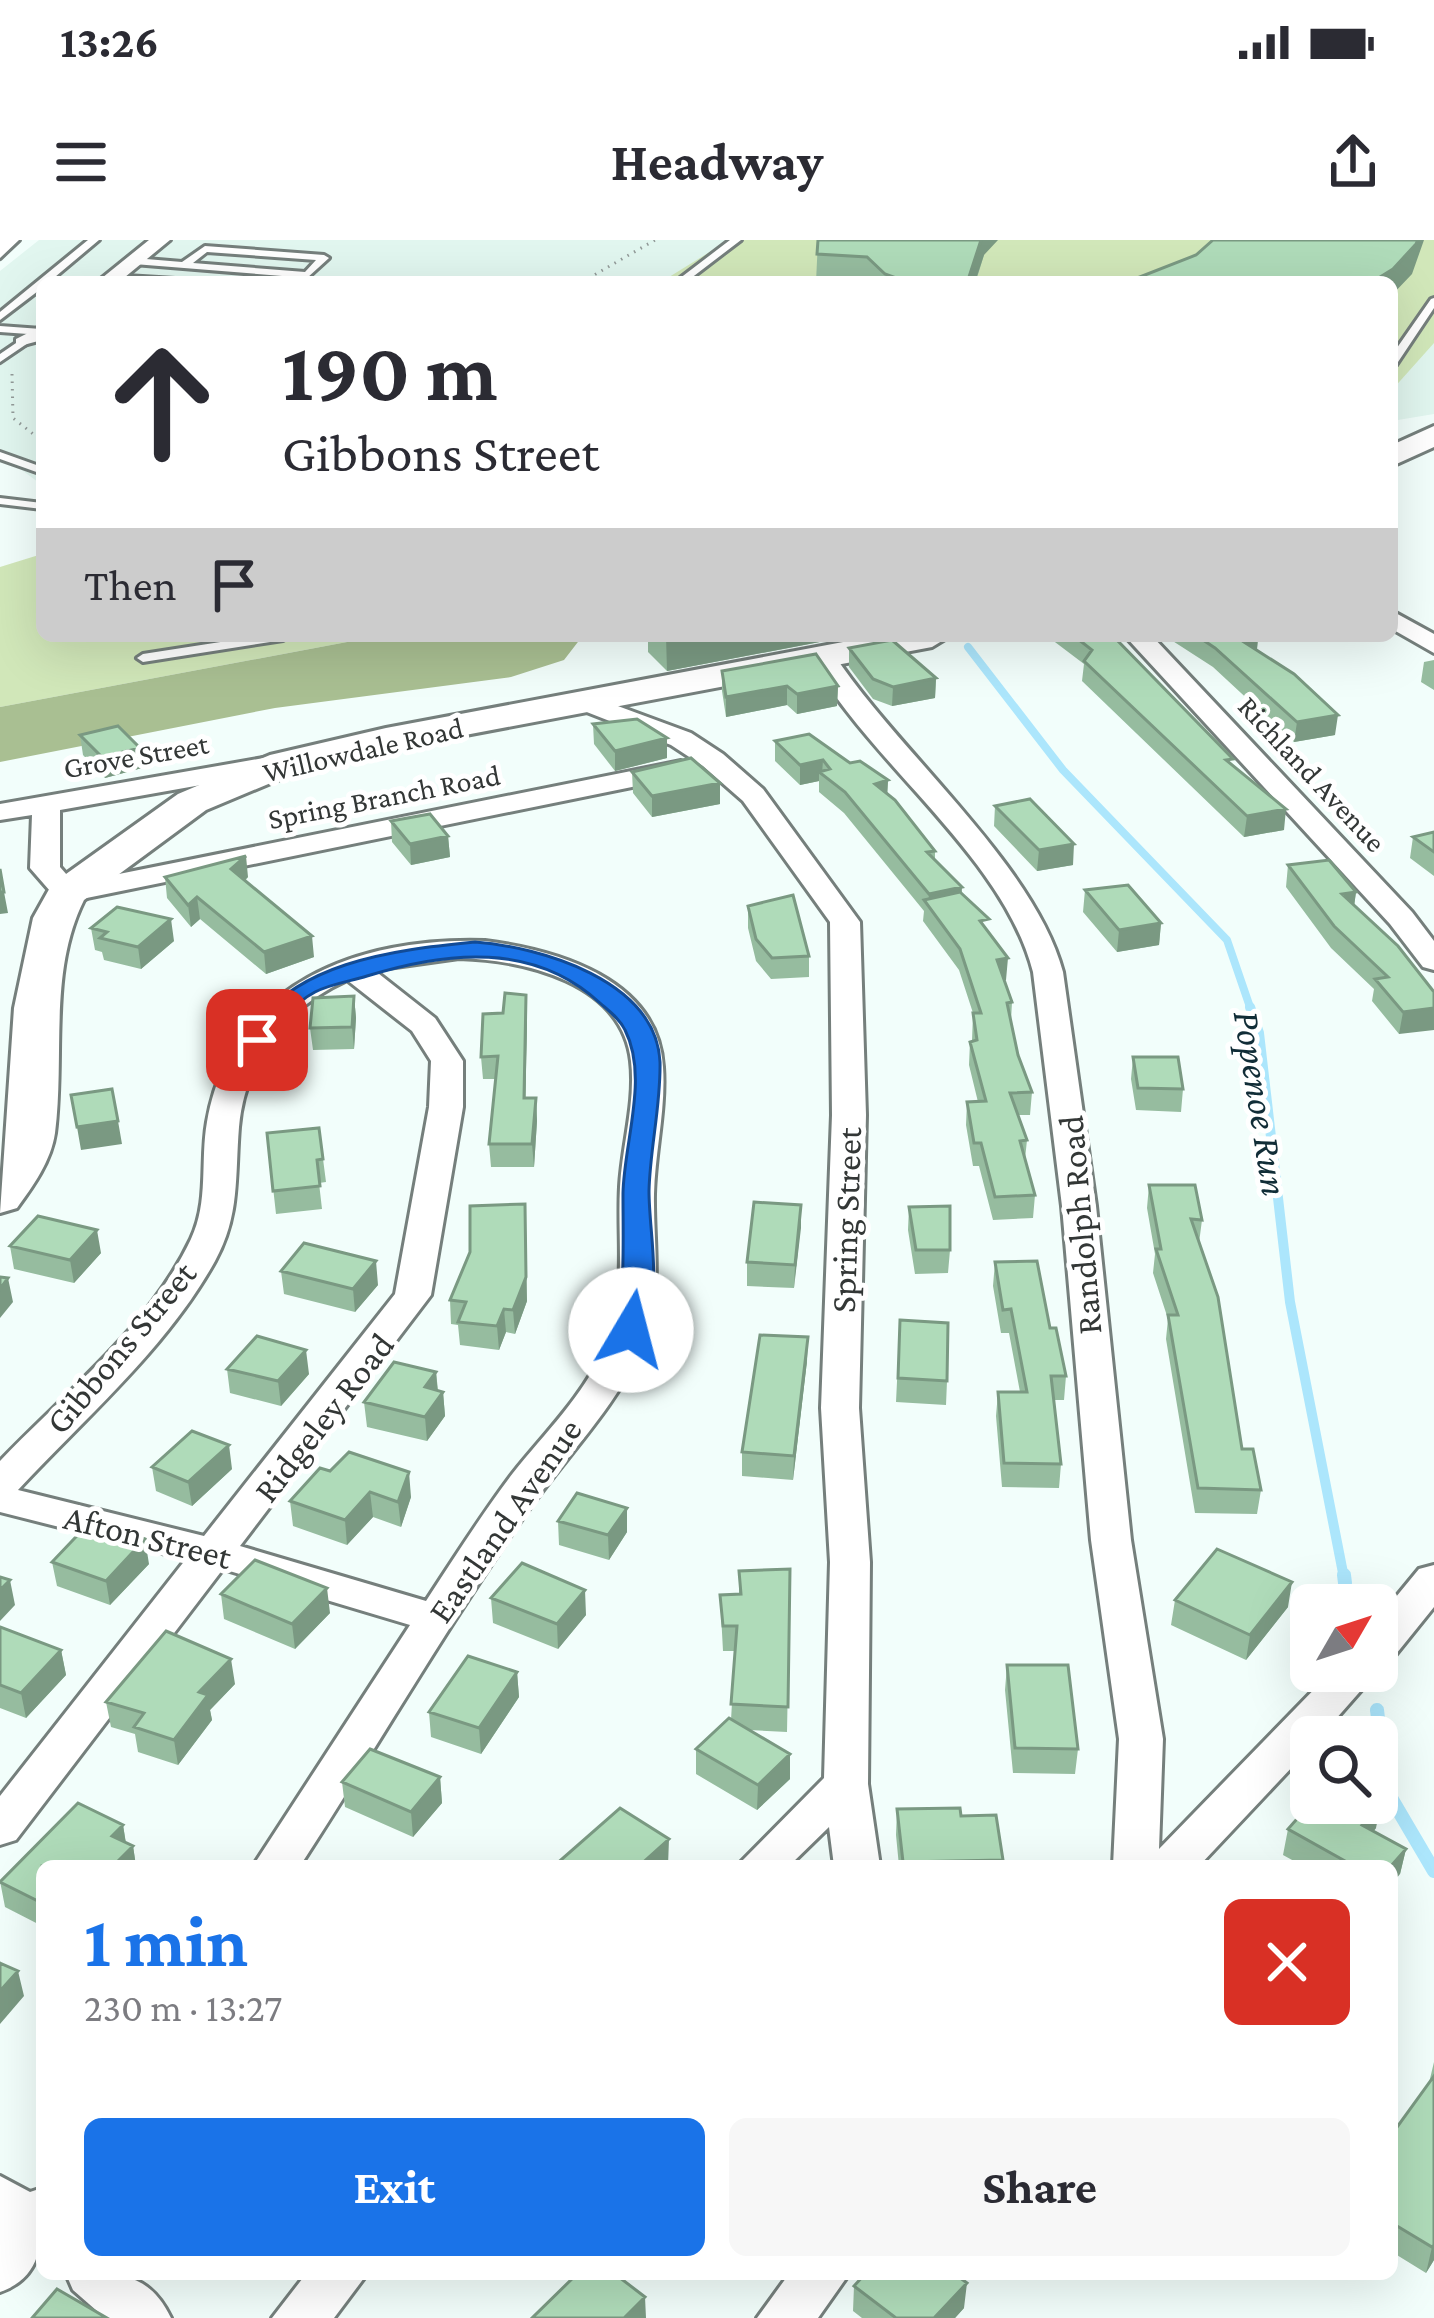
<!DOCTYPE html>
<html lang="en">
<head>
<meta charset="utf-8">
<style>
  body { margin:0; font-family:"Crimson Pro",serif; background:#f7f7f7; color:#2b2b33; height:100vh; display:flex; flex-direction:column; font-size:45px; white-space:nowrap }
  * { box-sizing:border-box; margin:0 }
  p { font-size:39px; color:#7c7c81 }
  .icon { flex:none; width:66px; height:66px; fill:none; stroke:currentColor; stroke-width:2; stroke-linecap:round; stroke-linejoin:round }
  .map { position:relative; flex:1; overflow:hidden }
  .panel { position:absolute; left:36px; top:1620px; width:1362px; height:420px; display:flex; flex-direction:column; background:#fff; border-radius:18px; box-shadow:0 12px 48px #0002 }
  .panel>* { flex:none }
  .banner { position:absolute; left:36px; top:36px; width:1362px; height:366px; border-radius:18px; box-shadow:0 12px 48px #0002; background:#fff; color:#2b2b33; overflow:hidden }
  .needle { width:78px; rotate:51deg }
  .fabs { position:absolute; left:1290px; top:1344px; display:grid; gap:24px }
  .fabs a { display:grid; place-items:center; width:108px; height:108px; border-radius:18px; background:#fff; box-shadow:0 12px 48px #0002; font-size:60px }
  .pin { position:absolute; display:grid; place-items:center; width:102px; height:102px; color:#fff; margin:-51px; border-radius:24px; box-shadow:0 6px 18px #0006 }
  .me { position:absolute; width:132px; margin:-66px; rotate:8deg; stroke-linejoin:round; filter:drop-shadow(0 0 9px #0008) }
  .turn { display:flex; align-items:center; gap:42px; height:252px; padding:0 48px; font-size:54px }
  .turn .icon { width:156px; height:156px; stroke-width:2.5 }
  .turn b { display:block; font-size:84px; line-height:102px }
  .then { display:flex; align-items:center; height:114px; padding:0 48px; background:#0003; gap:24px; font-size:45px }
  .round { display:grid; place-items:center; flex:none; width:126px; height:126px; border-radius:18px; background:#f7f7f7 }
  .overview { display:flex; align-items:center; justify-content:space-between; height:204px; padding:0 48px }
  h1 { font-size:72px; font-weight:700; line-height:90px; color:#1a73e8 }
  .cta { display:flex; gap:24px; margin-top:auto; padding:24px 48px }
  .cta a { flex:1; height:138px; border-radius:18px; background:#1a73e8; color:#fff; font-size:48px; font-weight:700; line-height:138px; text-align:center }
  .cta a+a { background:#f7f7f7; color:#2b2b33 }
  .status { display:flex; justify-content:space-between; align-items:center; height:84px; padding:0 60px; background:#fff; direction:ltr }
  .status svg { height:33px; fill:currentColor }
  header { display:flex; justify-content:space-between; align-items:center; height:156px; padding:0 48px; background:#fff; font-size:54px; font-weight:700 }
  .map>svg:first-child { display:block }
  .built { fill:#e1f6ef }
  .green { fill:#d1e7b9 }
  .forest { fill:#a9bf92 }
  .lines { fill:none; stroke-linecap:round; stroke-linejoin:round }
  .stream-far2 { stroke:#ace6fc; stroke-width:8 }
  .stream-far1 { stroke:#ace6fc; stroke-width:10 }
  .stream { stroke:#ace6fc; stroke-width:14 }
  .lane-casing { stroke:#757f7c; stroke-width:6 }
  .street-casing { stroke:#757f7c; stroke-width:6 }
  .secondary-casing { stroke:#757f7c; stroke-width:6 }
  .path { stroke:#929a98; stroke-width:3; stroke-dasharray:1.5 6; stroke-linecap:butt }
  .lane { fill:#fff; fill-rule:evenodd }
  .street { fill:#fff; fill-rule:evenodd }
  .secondary { fill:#fff; fill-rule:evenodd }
  .wall { fill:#96bc9f }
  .shaded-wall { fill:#7a9982 }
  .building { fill:#afdbb9; stroke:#7a9982; stroke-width:3 }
  .route { fill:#1a73e8; stroke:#114b97; stroke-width:3 }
  .labels { text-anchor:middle; stroke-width:10; stroke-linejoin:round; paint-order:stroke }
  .far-street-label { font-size:30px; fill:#333736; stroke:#fff }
  .street-label { font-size:36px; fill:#333736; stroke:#fff }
  .water-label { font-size:39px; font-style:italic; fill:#112d37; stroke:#fff }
</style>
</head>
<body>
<div class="status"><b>13:26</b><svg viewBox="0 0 49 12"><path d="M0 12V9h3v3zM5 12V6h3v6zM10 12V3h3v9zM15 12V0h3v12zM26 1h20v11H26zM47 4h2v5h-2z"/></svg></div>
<header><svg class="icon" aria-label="menu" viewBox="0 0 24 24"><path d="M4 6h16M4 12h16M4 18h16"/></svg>Headway<svg class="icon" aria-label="share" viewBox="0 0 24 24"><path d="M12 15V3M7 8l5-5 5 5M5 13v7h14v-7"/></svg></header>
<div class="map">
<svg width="1434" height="2078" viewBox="0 0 1434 2078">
  <rect width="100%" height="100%" fill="#f2fefb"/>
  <path class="built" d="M39,0H1434V174L1392,181V42H42V245L0,214V31Z"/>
  <path class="green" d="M729,0H1434V103L1392,150V42H661Z
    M42,314V396H379L0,467V327Z"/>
  <path class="forest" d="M379,396H593L581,398L564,420L511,437L275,468L0,522V467Z"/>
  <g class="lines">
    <path class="stream-far2" d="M968,407L1063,530L1227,700L1251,770"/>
    <path class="stream-far1" d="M1250,767L1259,793L1290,1062L1344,1338"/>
    <path class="stream" d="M1344,1335L1345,1343
      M1377,1470L1387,1551L1434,1631"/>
    <defs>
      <path id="lane" d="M88,0H99L49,42H42V48L0,80V72Z
        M730,0H741L686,42H675Z
        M205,6L324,15L329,18L307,38L134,24L129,21L134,18L182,22ZM207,12L316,20L305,32L193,23Z
        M110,35L175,39L180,42L113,40L108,37Z
        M1434,58V68L1396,125L1392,126V115L1431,59Z
        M0,86L41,89L42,95L0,92Z
        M19,101L28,103L0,122V114Z
        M0,212L42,227V234L0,219Z
        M0,258L42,263V269L0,264Z
        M259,396H289L283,400L143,422L137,418L143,414Z"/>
      <path id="street" d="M0,0H19L0,18Z
        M149,0H170L119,42H97Z
        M42,86V100L16,107V99Z
        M1392,371L1434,394V413L1392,389Z
        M1125,396H1152L1412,672L1434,701V730L1423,727L1390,684Z
        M824,410L833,413C896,510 1034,623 1063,732L1096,966L1131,1300L1163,1499L1159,1609L1332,1431H1378L1320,1497H1311V1507L1199,1626H1113L1119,1499L1091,1300L1062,966L1033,732C1003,615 869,523 811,418Z
        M588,455L691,493L723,514L763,549L860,682L866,875L859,1168L870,1322L868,1544L880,1626H834L829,1587L789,1626H737L824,1538L830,1322L821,1168L832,875L830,682L743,561L703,526L671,505L579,469L575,463Z
        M275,516L285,518V530L60,570V627L74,643L681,521L695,529L681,537L67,662L57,659L30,628L32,575L0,580V564Z
        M485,701C557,710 658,739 663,827C666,869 655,912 654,954C653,1007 664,1057 642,1107C615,1169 565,1217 527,1272C447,1386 376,1509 300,1626H253L410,1385L223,1329L16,1600L0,1605V1556L186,1319L0,1272V1221C65,1153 150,1086 191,999C209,961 200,921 207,882C231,743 359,697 485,701ZM459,718C524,720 622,742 631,821C636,862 622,906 620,947C617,1003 628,1056 604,1109C583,1156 545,1193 513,1233C482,1274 454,1318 426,1361L240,1306L431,1055L463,867V821L435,778L374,730ZM347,740L412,791L431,821L429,867L395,1054L204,1296L18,1250C85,1178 167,1108 215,1021C240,976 235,936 239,887C245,819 287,767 347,740Z
        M1434,1325V1367L1392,1419L1377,1423V1380L1419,1329Z
        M0,1936L30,1952L42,1948C42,1991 48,2035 0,2052Z
        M66,2034C113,2034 147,2028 171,2078H105L73,2050Z
        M306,2034H367L334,2078H272Z
        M789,2034H849L818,2078H757Z"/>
      <path id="secondary" d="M1434,186V207L1392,226V205Z
        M875,396H950L932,407L386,510L297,532L206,570L84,660C48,732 65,816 55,893C51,921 33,946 17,968L0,973L14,768L33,678L52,644L178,554L270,515L386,488Z"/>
    </defs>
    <use href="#lane" class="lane-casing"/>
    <use href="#street" class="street-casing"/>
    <use href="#secondary" class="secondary-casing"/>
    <path class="path" d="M582,42L655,0
      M12,134L13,178L42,201"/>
    <use href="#lane" class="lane"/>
    <use href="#street" class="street"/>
    <use href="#secondary" class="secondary"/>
  </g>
  <path class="wall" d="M818,0L984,15L976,41L985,42H816Z
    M648,396H851L667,431L648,412Z
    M1047,396H1113L1232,525L1284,590L1244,597L1082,441L1084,424Z
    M1165,396H1254L1258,398L1257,410L1335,495L1294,502L1213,427Z
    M849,408L936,438L935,458L892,466L873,459L849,427Z
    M1434,420V450L1421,442L1424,422Z
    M722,431L838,446L837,466L797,474L787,465L726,477L722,451Z
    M593,484L667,518L615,531L594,504Z
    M80,495L142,528L105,538L83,515Z
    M775,501L850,523L888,540L887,553L935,611V619L962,654L988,692L1012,762L1011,781L1018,815L1032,852L1030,875H1018L1027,900L1025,919L1035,955L1033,978L993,980L979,926H973L966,885L967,862H978L969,825L970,802L972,801L973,773L959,730L923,681L924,671L844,573L819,552V541L800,545L775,521Z
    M632,532L720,564L652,577L633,553Z
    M995,566L1073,625L1037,631L994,586Z
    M391,581L448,596L450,617L411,625L392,602Z
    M1434,592V636L1410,618L1413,597Z
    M1288,625L1356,652L1354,666L1434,752L1399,794L1372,761L1374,749L1331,708L1286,647Z
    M165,637H248L245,641L314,717L266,734L200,679L191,687L167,658Z
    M1085,650L1161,683L1159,705L1117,712L1083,672Z
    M748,666L809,716V737L771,739L756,721L748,688Z
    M91,688L174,701L141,729L104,720L102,712L95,710Z
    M354,756L356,778L354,809L313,810L310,788Z
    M527,777L525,858H536L537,881L534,927H491L489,904L496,839H483L481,817Z
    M1133,817L1183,849L1181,872L1136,870L1131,839Z
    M319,888L326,942L319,943L322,969L276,974L267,893Z
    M1149,945L1202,980L1199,1003L1242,1209L1261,1250L1257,1274L1195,1273L1166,1099L1168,1079L1153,1033L1155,1014L1147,968Z
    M801,965L794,1048L747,1046V1022Z
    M909,967L950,1010L948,1033L915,1034L908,990Z
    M10,1006L101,1013L74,1043L14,1029Z
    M995,1022L1050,1088L1066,1136L1064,1160H1053L1061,1224L1059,1248L1002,1247L996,1176L998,1152H1020L1009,1093H1001L993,1046Z
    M281,1031L378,1045L355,1072L284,1054Z
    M450,1060L527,1061L515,1094L506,1092L499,1110L460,1105L458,1085L451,1084Z
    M900,1080L947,1141L946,1165L896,1162Z
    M807,1121L793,1240L742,1236V1212Z
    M227,1129L309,1134L281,1166L230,1153Z
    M436,1132L438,1150L443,1152L445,1176L427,1201L367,1187L364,1162Z
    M152,1227L232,1229L192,1266L156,1251Z
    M330,1231L411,1257L401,1287L373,1277L347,1305L293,1286L290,1261Z
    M558,1281L627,1292L609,1320L559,1305Z
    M52,1322L149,1324L110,1365L57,1346Z
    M790,1329L787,1492L749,1490L790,1514V1539L757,1570L696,1534V1509L731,1480L735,1411H723L720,1355L739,1354V1331Z
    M221,1354L330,1373L295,1409L224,1379Z
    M491,1358L586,1375L558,1409L493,1383Z
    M1175,1360L1288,1367L1246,1420L1171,1385Z
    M0,1387L61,1410L66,1435L26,1478L0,1468Z
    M1007,1425L1078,1509L1075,1534L1013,1533L1005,1450Z
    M517,1432L519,1457L481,1514L431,1497L429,1472Z
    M235,1444L210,1470L212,1480L178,1525L138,1512L135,1494L111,1487L106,1462Z
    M440,1537L442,1563L413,1597L345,1567L342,1542Z
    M78,1563L123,1585L126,1603L133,1606L136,1626H42V1686L5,1667L0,1641Z
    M897,1569L961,1576L1003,1620L1002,1626H899L896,1595Z
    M1376,1588L1374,1591L1406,1609L1400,1634L1392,1626H1303L1283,1615L1288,1589Z
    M1434,1822V2020L1426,2033L1392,2012V1894L1429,1843Z
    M854,2046L964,2068L955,2078H862L853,2071Z"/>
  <path class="shaded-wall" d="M981,0H998L984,15L975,42H968Z
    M1418,0H1424L1412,34L1392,55V42H1372Z
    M666,396H851L667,431Z
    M1258,398L1256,418L1244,402Z
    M936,438L935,458L892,466L893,447Z
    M787,446V465L726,477V457Z
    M838,446L837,466L797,474V454Z
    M1338,475L1335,495L1294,502L1297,482Z
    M667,498V518L615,531V511Z
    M140,508L142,528L105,538L102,517Z
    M823,520L822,534L819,532V541L800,545V525Z
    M888,540L887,561L875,544Z
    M720,543V564L652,577V556Z
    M1286,569L1284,590L1244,597L1247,576Z
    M448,596L450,617L411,625L410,604Z
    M1074,604L1073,625L1037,631L1039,610Z
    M246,616L248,637L233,650L231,629Z
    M962,647L961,668L928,665L929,654Z
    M0,652H4L8,673L0,674Z
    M1356,652L1353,674L1342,654Z
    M197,657L200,679L191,687L188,665Z
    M171,679L174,701L141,729L138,707Z
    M1161,683L1159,705L1117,712L1119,690Z
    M312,696L314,717L266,734L264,712Z
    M1008,718L1006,740L996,742L997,720Z
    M526,755L527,777L525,881L524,858Z
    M354,756L356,778L354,809L352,787Z
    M1434,768V790L1399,794L1403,772Z
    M536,858L537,881L534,927L532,904Z
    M118,881L122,904L81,910L77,887Z
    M801,965V988L794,1048L795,1025Z
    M526,987L527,1061L515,1094L513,1070Z
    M97,990L101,1013L74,1043L70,1020Z
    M376,1021L378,1045L355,1072L353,1049Z
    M8,1038L13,1062L0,1078V1049Z
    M504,1069L506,1092L499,1110L497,1086Z
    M808,1097L807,1121L793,1240L794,1216Z
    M306,1110L309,1134L281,1166L278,1141Z
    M436,1132L438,1156L425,1147Z
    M443,1152L445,1176L427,1201L425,1177Z
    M229,1205L232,1229L192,1266L188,1242Z
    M409,1232L411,1257L401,1287L398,1262Z
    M370,1252L373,1277L347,1305L345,1280Z
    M627,1268V1292L609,1320L608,1295Z
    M145,1299L149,1324L110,1365L106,1341Z
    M10,1340L15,1365L0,1381V1350Z
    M1292,1342L1288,1367L1246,1420L1250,1395Z
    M327,1348L330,1373L295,1409L292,1384Z
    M585,1350L586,1375L558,1409L557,1384Z
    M61,1410L66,1435L26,1478L21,1453Z
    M231,1419L235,1444L210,1470L212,1480L178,1525L174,1500L199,1452Z
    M517,1432L519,1457L481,1514L479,1488Z
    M790,1514V1539L757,1570L758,1545Z
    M440,1537L442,1563L413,1597L411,1572Z
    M1381,1563L1376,1588L1357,1610L1362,1585Z
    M123,1585L127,1611L112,1596Z
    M669,1599L668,1626H639Z
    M133,1606L136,1626H113Z
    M1406,1609L1400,1634L1392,1644V1626Z
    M18,1731L24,1756L0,1784V1751Z
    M1434,2005V2020L1426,2033L1432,2007Z
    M967,2043L964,2068L955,2078H934Z
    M645,2057L646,2078H624Z"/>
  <path class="building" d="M818,0H981L968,40L985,42H907L885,34L867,17L817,14Z
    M1213,0H1418L1416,4L1393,29L1372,42H1127L1196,15Z
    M1074,396H1113L1233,519L1226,520L1286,569L1247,576L1084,421L1092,410Z
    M1197,396H1254L1258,398L1244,402L1294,434L1338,475L1297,482L1215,408Z
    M892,400L936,438L893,447L873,439L849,408Z
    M816,414L838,446L797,454L787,446L726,457L722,431Z
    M637,479L667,498L615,511L593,484Z
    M118,486L140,508L102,517L80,495Z
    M809,494L850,523L860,521L888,540L875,544L895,560L935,611L927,612L962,647L929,654L845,552L819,532L830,529L823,520L800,525L775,501Z
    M691,518L720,543L652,556L632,532Z
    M1030,559L1074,604L1039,610L995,566Z
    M430,574L448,596L410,604L391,581Z
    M1434,592V612L1413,597Z
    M246,616L231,629L312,696L264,712L197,657L188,665L165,637Z
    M1329,620L1356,652L1342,654L1398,706L1434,752V768L1403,772L1375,739L1388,737L1334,686L1288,625Z
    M0,629L4,652H0Z
    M1128,645L1161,683L1119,690L1085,650Z
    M960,652L989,679L980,681L1008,718L997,720L1012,762L1007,763L1018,815L1032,852L1010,853L1027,900L1020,901L1035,955L995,957L981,903H974L967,862L986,861L970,802L977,800L973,773H981L960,709L924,660Z
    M793,655L809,716L772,718L756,699L748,666Z
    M117,667L171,679L138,707L100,698L107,692L91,688Z
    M505,753L526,755L524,858H536L532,904H489L498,816L481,817L483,774L503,773Z
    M354,756L352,787L310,788L313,758Z
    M1133,817H1178L1183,849L1138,848Z
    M112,849L118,881L77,887L71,855Z
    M319,888L323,919L317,920L320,946L273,951L267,893Z
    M1149,945H1195L1202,980L1191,979L1218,1057L1242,1209H1253L1261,1250L1198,1248L1168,1075H1178L1156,1009H1161Z
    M754,962L801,965L795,1025L747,1022Z
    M525,964L526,1037L513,1070L504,1069L497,1086L458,1082L466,1062L450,1060L470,1012V966Z
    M950,966V1010H916L909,967Z
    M38,976L97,990L70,1020L10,1006Z
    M304,1003L376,1021L353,1049L281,1031Z
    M1037,1021L1050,1088H1056L1066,1136H1051L1061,1224L1004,1223L998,1152H1027L1011,1069L1003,1070L995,1022Z
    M0,1037L8,1038L0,1049Z
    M900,1080L948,1083L947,1141L898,1138Z
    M760,1095L808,1097L794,1216L742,1212Z
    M257,1096L306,1110L278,1141L227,1129Z
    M394,1122L436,1132L425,1147L443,1152L425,1177L364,1162Z
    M192,1191L229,1205L188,1242L152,1227Z
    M349,1212L409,1232L398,1262L370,1252L345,1280L290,1261L320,1228L330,1231Z
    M577,1253L627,1268L608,1295L558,1281Z
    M92,1280L145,1299L106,1341L52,1322Z
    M1217,1309L1292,1342L1250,1395L1175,1360Z
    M255,1320L327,1348L292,1384L221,1354Z
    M522,1323L585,1350L557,1384L491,1358Z
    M790,1329L788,1467L731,1464L737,1386H723L720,1355L741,1354L739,1331Z
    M0,1337L10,1340L0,1350Z
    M0,1387L61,1410L21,1453L0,1445Z
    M166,1391L231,1419L199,1452L208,1455L174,1500L134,1487L144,1473L106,1462Z
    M468,1416L517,1432L479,1488L429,1472Z
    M1007,1425H1068L1078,1509L1015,1508Z
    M729,1478L790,1514L758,1545L696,1509Z
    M370,1509L440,1537L411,1572L342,1542Z
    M1377,1561L1381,1563L1362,1585L1406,1609L1391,1626H1354L1288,1589L1311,1563H1377Z
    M78,1563L123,1585L112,1596L133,1606L113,1626H103L99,1624L97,1626H42V1663L0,1642Z
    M620,1568L669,1599L639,1626H554Z
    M960,1568L961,1576L996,1575L1003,1620L903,1622L897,1569Z
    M0,1723L18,1731L0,1751Z
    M1434,1836V2005L1432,2007L1392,1983V1894Z
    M577,2034H615L645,2057L624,2078H532Z
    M865,2034H955L967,2043L934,2078H896L854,2046Z
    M57,2049L107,2078H32Z"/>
  <path class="route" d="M475,702C540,707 656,740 660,822C661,865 650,908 649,951C649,996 664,1054 641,1096H621L617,1090C625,1042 623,1000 623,953C624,902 649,837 625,790C620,779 609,771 600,763C534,702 447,711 367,736C351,741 330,744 315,752C292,764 279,785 266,806L245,800C289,722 393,710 475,702Z"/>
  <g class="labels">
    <g class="far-street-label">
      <text transform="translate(363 510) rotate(-13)" y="10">Willowdale Road</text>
      <text transform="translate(136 516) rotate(-10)" y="10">Grove Street</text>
      <text transform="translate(1312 534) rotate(47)" y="10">Richland Avenue</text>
      <text transform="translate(384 557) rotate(-11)" y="10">Spring Branch Road</text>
    </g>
    <g class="street-label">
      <text transform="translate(845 980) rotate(-88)" y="13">Spring Street</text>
      <text transform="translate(1079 985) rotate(-95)" y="13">Randolph Road</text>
      <text transform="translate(120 1107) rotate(-50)" y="13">Gibbons Street</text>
      <text transform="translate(323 1177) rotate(-52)" y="13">Ridgeley Road</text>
      <text transform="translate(504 1280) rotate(-55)" y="13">Eastland Avenue</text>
      <text transform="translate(148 1296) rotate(14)" y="13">Afton Street</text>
    </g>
    <g class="water-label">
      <text transform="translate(1262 863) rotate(81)" y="14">Popenoe Run</text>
    </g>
  </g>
</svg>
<div class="fabs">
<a><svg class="needle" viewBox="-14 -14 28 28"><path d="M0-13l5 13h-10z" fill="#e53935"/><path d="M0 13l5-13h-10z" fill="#7c7c81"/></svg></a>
<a><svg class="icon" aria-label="search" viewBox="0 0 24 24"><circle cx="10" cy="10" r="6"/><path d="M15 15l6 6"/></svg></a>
</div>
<div class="pin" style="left:257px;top:800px;background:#d93025"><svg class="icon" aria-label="arrive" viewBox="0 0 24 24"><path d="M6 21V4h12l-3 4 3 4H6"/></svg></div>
<svg class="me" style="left:631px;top:1090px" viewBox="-20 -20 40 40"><circle r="19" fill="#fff"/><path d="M0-13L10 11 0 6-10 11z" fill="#1a73e8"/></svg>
<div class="banner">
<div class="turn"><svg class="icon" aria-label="ahead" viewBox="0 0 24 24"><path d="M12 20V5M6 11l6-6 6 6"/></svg><div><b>190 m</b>Gibbons Street</div></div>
<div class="then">Then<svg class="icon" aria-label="arrive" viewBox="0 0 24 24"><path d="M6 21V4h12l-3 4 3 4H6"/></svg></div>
</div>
<section class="panel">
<div class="overview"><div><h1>1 min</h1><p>230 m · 13:27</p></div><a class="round" style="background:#d93025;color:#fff"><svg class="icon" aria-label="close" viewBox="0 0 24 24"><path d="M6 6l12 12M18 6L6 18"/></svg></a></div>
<div class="cta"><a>Exit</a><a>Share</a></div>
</section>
</div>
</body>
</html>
